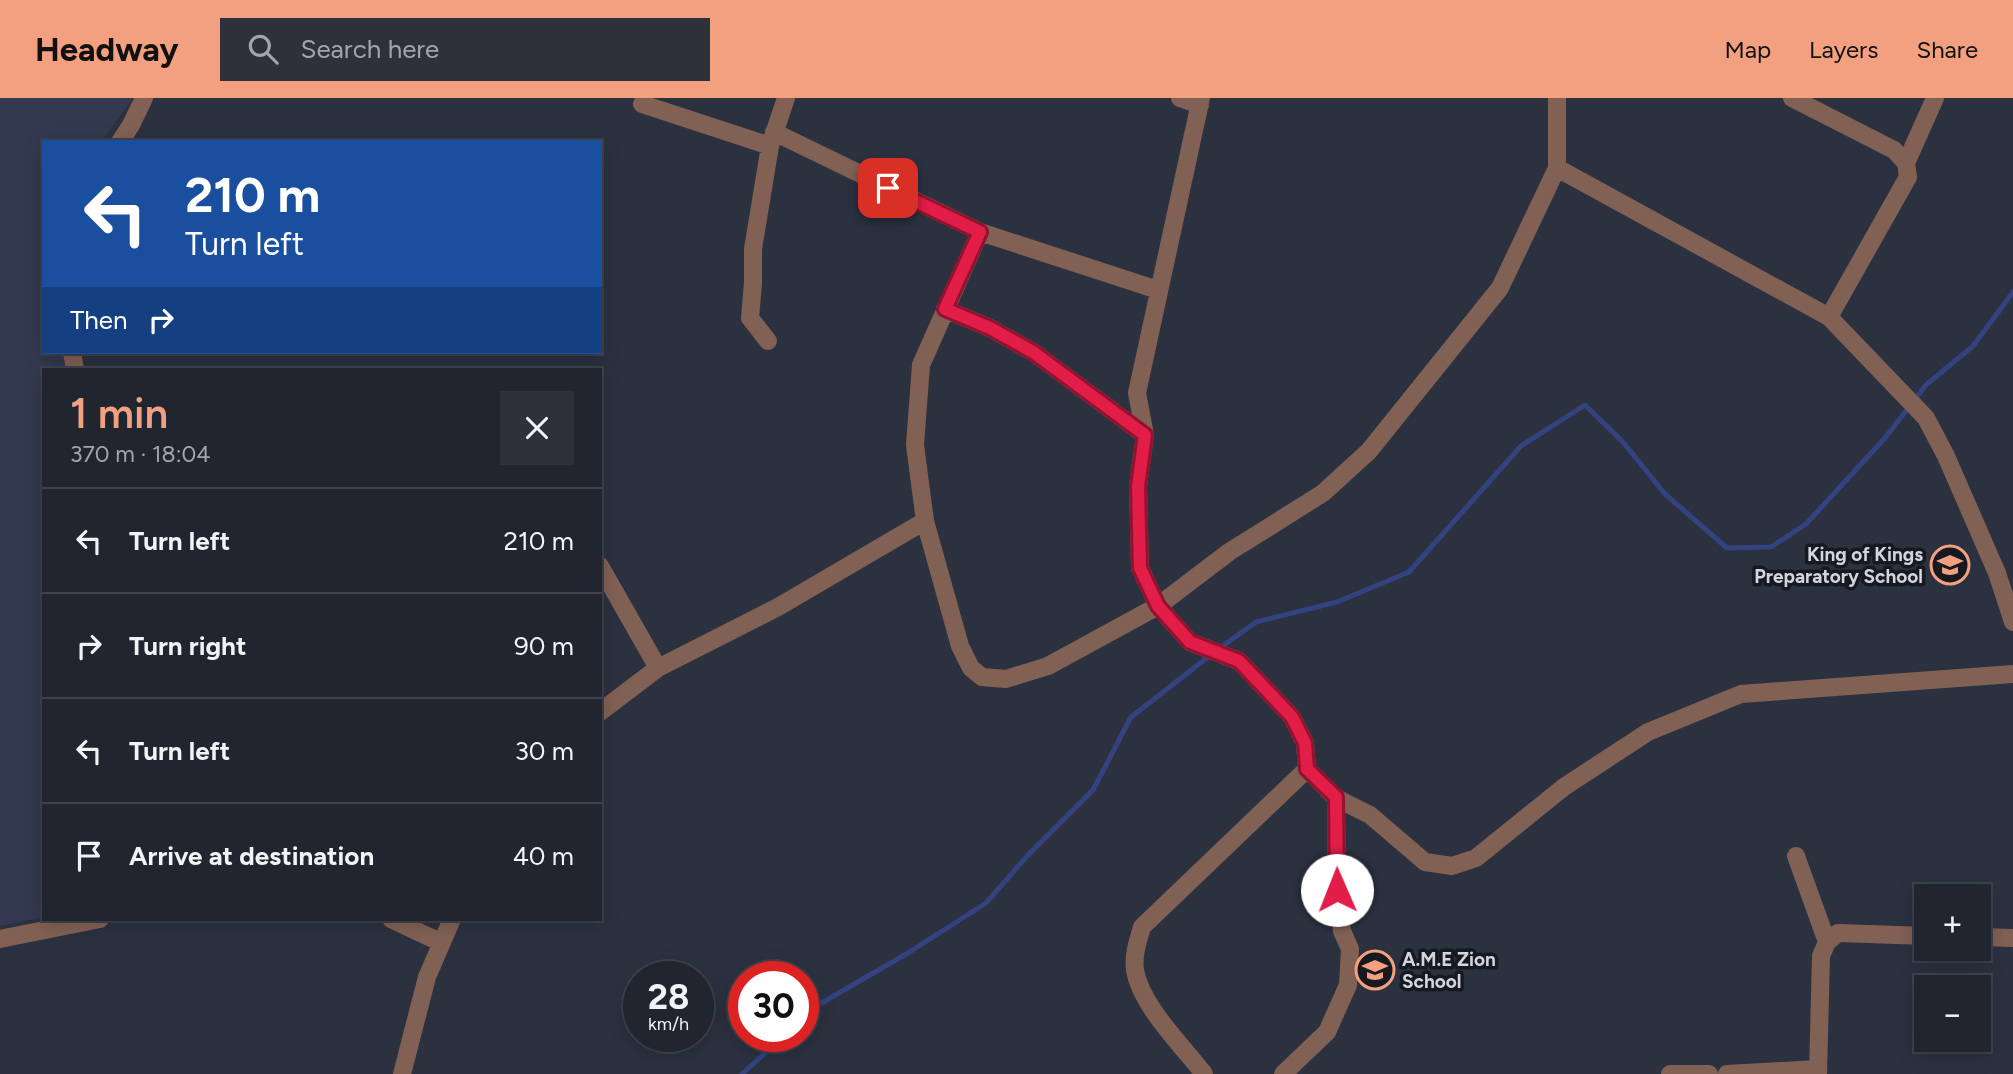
<!DOCTYPE html>
<html lang="en">
<head>
<meta charset="utf-8">
<style>
  body { margin:0; font-family:Figtree,sans-serif; background:#2d313c; color:#f1f3f6; height:100vh; display:flex; flex-direction:column; font-size:26px; white-space:nowrap }
  * { box-sizing:border-box; margin:0 }
  p { font-size:23px; color:#a2a5ab }
  .icon { flex:none; width:38px; height:38px; fill:none; stroke:currentColor; stroke-width:2; stroke-linecap:round; stroke-linejoin:round }
  .map { position:relative; flex:1; overflow:hidden }
  .side { position:absolute; left:42px; top:270px; width:560px; height:553px; display:flex; flex-direction:column; background:#212530; border-radius:0px; box-shadow:0 4px 18px #0003,0 0 0 2px #3e424c }
  .side>* { flex:none }
  .banner { position:absolute; left:42px; top:42px; width:560px; height:214px; border-radius:0px; box-shadow:0 4px 18px #0003,0 0 0 2px #3e424c; background:#1a4fa0; color:#fff; overflow:hidden }
  .controls { position:absolute; left:1914px; top:786px; display:grid; gap:14px }
  .controls a { display:grid; place-items:center; width:77px; height:77px; border-radius:0px; background:#212530; box-shadow:0 4px 18px #0003,0 0 0 2px #3e424c; font-size:35px }
  .speed { position:absolute; left:623px; top:863px; display:flex; gap:14px; font-size:35px; font-weight:700; text-align:center }
  .speed>* { display:grid; place-content:center; width:91px; height:91px; border-radius:50%; background:#212530; box-shadow:0 4px 18px #0003,0 0 0 2px #3e424c; line-height:1 }
  .speed small { font-size:18px; font-weight:400 }
  .speed .limit { border:10px solid #d22; background:#fff; color:#111 }
  .pin { position:absolute; display:grid; place-items:center; width:60px; height:60px; color:#fff; margin:-30px; border-radius:14px; box-shadow:0 4px 10px #0006 }
  .me { position:absolute; width:77px; margin:-38px; rotate:359deg; stroke-linejoin:round; filter:drop-shadow(0 0 5px #0008) }
  .turn { display:flex; align-items:center; gap:24px; height:147px; padding:0 28px; font-size:32px }
  .turn .icon { width:91px; height:91px; stroke-width:2.5 }
  .turn b { display:block; font-size:49px; line-height:60px }
  .then { display:flex; align-items:center; height:66px; padding:0 28px; background:#0003; gap:14px; font-size:26px }
  .round { display:grid; place-items:center; flex:none; width:74px; height:74px; border-radius:0px; background:#2d313c }
  .head { display:flex; align-items:center; justify-content:space-between; height:119px; padding:0 28px }
  h1 { font-size:42px; font-weight:600; line-height:52px; color:#f3a081 }
  ul { padding:0; list-style:none }
  li { display:flex; align-items:center; gap:21px; height:105px; padding:0 28px; border-top:2px solid #3e424c }
  li div { flex:1 }
  li b { display:block; font-size:26px }
  li em { font-style:normal }
  header { display:flex; align-items:center; gap:42px; box-sizing:border-box; height:98px; padding:0 35px; background:#f3a081; color:#111 }
  header strong { font-size:33px }
  nav { display:flex; gap:38px; margin-inline-start:auto; font-size:24px }
  .search { width:490px; height:63px; background:#2d313c; display:flex; align-items:center; gap:18px; box-sizing:border-box; padding:0 24px; border-radius:0px; color:#a2a5ab; font-size:26px }
  .map>svg:first-child { display:block }
  .built { fill:#33394f }
  .lines { fill:none; stroke-linecap:round; stroke-linejoin:round }
  .stream { stroke:#344280; stroke-width:5 }
  .minor { stroke:#826155; stroke-width:18 }
  .route-casing { stroke:#92132f; stroke-width:18 }
  .route { stroke:#e11d48; stroke-width:12 }
  .labels { text-anchor:middle; stroke-width:7; stroke-linejoin:round; paint-order:stroke }
  .poi-label { font-size:19px; font-weight:bold; fill:#d2d5df; stroke:#171920; text-anchor:end }
</style>
</head>
<body>
<header>
<strong>Headway</strong>
<div class="search"><svg class="icon" aria-label="search" viewBox="0 0 24 24"><circle cx="10" cy="10" r="6"/><path d="M15 15l6 6"/></svg>Search here</div>
<nav><a>Map</a><a>Layers</a><a>Share</a></nav>
</header>
<div class="map">
<svg width="2013" height="976" viewBox="0 0 2013 976">
  <rect width="100%" height="100%" fill="#2c3140"/>
  <path class="built" d="M0,0H133L101,44H44V254H63L68,271H44V819L0,828Z"/>
  <g class="lines">
    <path class="stream" d="M1220,550L1256,524L1337,504L1409,474L1521,348L1585,307L1623,344L1665,396L1727,450L1771,449L1806,426L1885,340L1926,287L1973,248L2013,194
      M803,920L818,907L908,855L986,805L1029,756L1093,692L1131,619L1212,556
      M742,976L784,938"/>
    <path class="minor" d="M1180,0L1200,7
      M1792,0L1894,52L1906,65L1908,79L1829,219
      M642,6L770,48
      M774,34L980,134L1158,192
      M120,44L131,27L144,0
      M1906,65L1935,0
      M1557,70L1829,219L1926,320L1946,358L1997,475L2013,524
      M980,134L921,267L915,347L925,423L960,548L971,570L982,579L1006,581L1048,568L1158,508L1140,470L1138,388L1145,337L1137,295L1201,0
      M945,211L990,230L1033,254L1145,337
      M768,243L750,220L753,185V151L770,48L786,0
      M72,254L75,271
      M600,468L658,570
      M600,614L658,570L778,509L925,423
      M1307,671L1336,700L1370,717L1425,764L1452,768L1476,760L1564,689L1648,634L1741,596L2013,576
      M1796,758L1827,844
      M391,821L440,844
      M1979,839L2013,840
      M0,841L100,821
      M402,976L427,879L452,821
      M1204,976C1182,947 1141,908 1135,872C1133,857 1138,843 1142,829L1307,671L1305,645L1292,619L1239,563L1190,544L1158,508L1229,454L1323,395L1369,353L1500,190L1557,70V0
      M1283,976L1327,934L1348,887L1350,851L1342,833L1337,792L1336,700
      M1670,976H1709
      M1727,976L1818,971
      M1818,976L1821,858L1827,844L1838,835L1927,838"/>
  </g>
  <g class="lines">
    <defs>
      <path id="route" d="M888,90L980,134L945,211L990,230L1033,254L1145,337L1138,388L1140,470L1158,508L1190,544L1239,563L1292,619L1305,645L1307,671L1336,699L1337,792"/>
    </defs>
    <use href="#route" class="route-casing"/>
    <use href="#route" class="route"/>
  </g>
  <defs>
    <symbol id="school-ring" viewBox="-11 -11 22 22"><circle r="9.5" fill="#171920" stroke="#f3a081" stroke-width="1.5"/><path d="M0-5L7-2L0 1L-7-2ZM-4 1L0 2.5L4 1V4Q0 6-4 4Z" fill="#f3a081"/></symbol>
  </defs>
  <g fill-rule="evenodd">
    <use href="#school-ring" x="1928" y="445" width="44" height="44"/>
    <use href="#school-ring" x="1353" y="850" width="44" height="44"/>
  </g>
  <g class="labels">
    <g class="poi-label">
      <text x="1923" y="463">King of Kings<tspan x="1923" dy="22">Preparatory School</tspan></text>
      <text x="1402" y="868" text-anchor="start">A.M.E Zion<tspan x="1402" dy="22">School</tspan></text>
    </g>
  </g>
</svg>
<div class="controls">
<a>+</a>
<a>−</a>
</div>
<div class="speed"><div>28<small>km/h</small></div><div class="limit">30</div></div>
<div class="pin" style="left:888px;top:90px;background:#d93025"><svg class="icon" aria-label="arrive" viewBox="0 0 24 24"><path d="M6 21V4h12l-3 4 3 4H6"/></svg></div>
<svg class="me" style="left:1337px;top:792px" viewBox="-20 -20 40 40"><circle r="19" fill="#fff"/><path d="M0-13L10 11 0 6-10 11z" fill="#e11d48"/></svg>
<div class="banner">
<div class="turn"><svg class="icon" aria-label="left" viewBox="0 0 24 24"><path d="M17 20v-9H6M10 6l-5 5 5 5"/></svg><div><b>210 m</b>Turn left</div></div>
<div class="then">Then<svg class="icon" aria-label="right" viewBox="0 0 24 24"><path d="M7 20v-9h11M14 6l5 5-5 5"/></svg></div>
</div>
<section class="side">
<div class="head"><div><h1>1 min</h1><p>370 m · 18:04</p></div><a class="round"><svg class="icon" aria-label="close" viewBox="0 0 24 24"><path d="M6 6l12 12M18 6L6 18"/></svg></a></div>
<ul>
<li><svg class="icon" aria-label="left" viewBox="0 0 24 24"><path d="M17 20v-9H6M10 6l-5 5 5 5"/></svg><div><b>Turn left</b></div><em>210 m</em></li>
<li><svg class="icon" aria-label="right" viewBox="0 0 24 24"><path d="M7 20v-9h11M14 6l5 5-5 5"/></svg><div><b>Turn right</b></div><em>90 m</em></li>
<li><svg class="icon" aria-label="left" viewBox="0 0 24 24"><path d="M17 20v-9H6M10 6l-5 5 5 5"/></svg><div><b>Turn left</b></div><em>30 m</em></li>
<li><svg class="icon" aria-label="arrive" viewBox="0 0 24 24"><path d="M6 21V4h12l-3 4 3 4H6"/></svg><div><b>Arrive at destination</b></div><em>40 m</em></li>
</ul>
</section>
</div>
</body>
</html>
